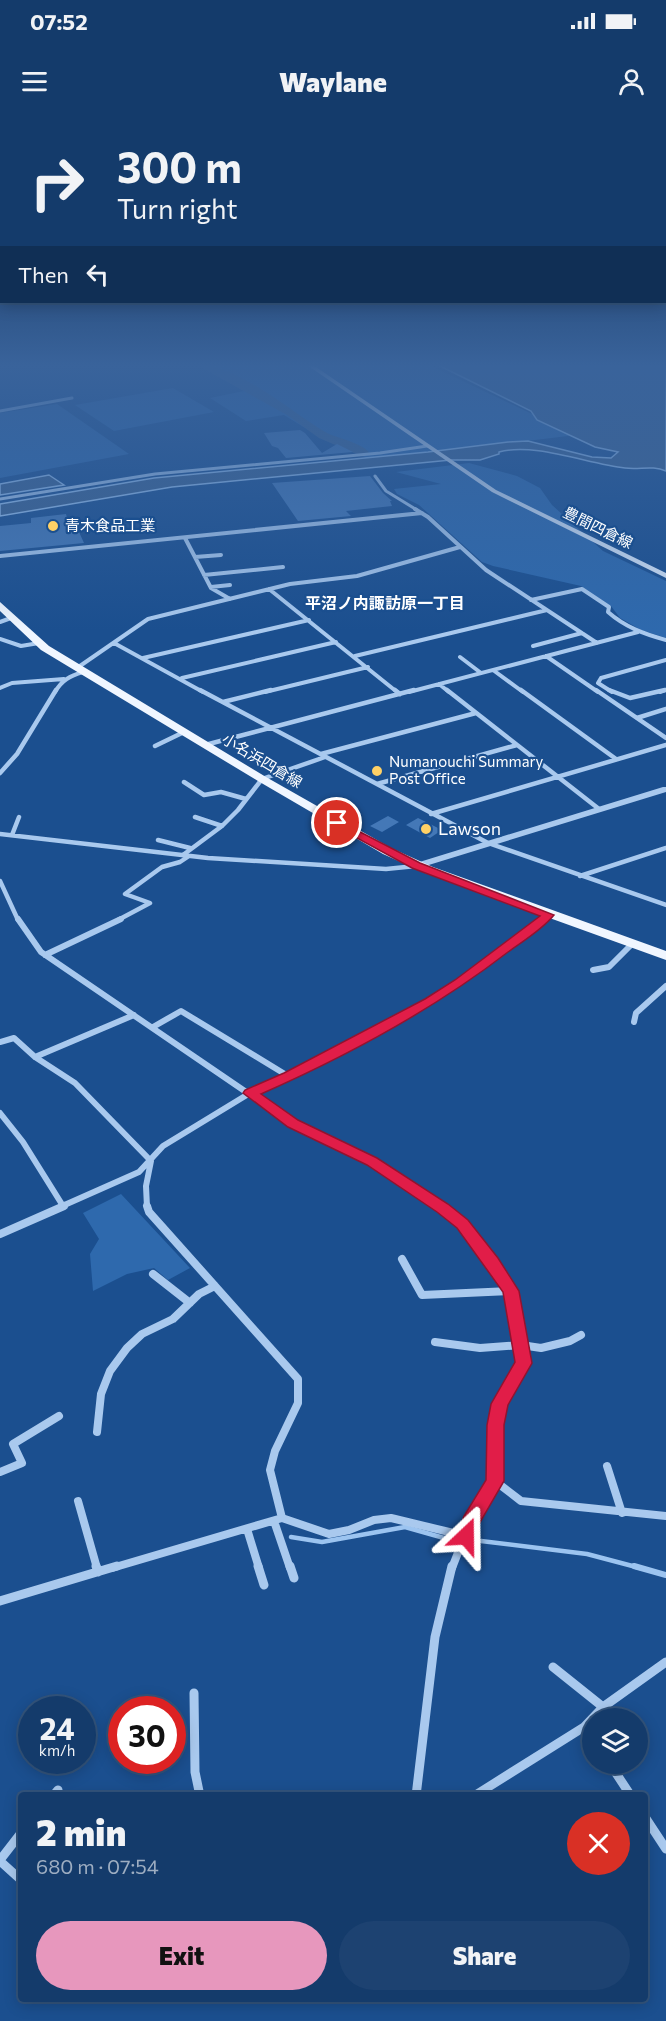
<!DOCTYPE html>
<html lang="en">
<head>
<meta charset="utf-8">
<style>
  body { margin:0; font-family:Commissioner,"Noto Sans JP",sans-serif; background:#1d4271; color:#f1f3f6; height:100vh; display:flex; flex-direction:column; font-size:22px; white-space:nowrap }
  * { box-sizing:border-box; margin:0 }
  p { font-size:20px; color:#9dadc1 }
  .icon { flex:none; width:33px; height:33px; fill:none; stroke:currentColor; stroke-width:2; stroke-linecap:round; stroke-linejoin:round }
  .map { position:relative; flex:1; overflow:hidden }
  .side { position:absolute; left:18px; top:1672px; width:630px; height:210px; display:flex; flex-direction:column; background:#143b6b; border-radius:6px; box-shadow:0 3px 15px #0003,0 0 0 2px #33557e }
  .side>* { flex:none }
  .guide { position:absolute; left:0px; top:0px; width:666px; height:183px; box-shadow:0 3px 15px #0003,0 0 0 2px #33557e; background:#143b6b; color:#f1f3f6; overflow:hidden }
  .fabs { position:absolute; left:582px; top:1588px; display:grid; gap:12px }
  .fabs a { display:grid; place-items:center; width:66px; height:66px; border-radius:50%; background:#143b6b; box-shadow:0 3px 15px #0003,0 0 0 2px #33557e; font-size:30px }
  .speed { position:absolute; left:18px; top:1576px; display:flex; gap:12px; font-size:30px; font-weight:700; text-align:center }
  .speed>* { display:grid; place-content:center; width:78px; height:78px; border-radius:50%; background:#143b6b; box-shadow:0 3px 15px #0003,0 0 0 2px #33557e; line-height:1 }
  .speed small { font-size:15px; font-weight:400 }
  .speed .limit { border:9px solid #d22; background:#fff; color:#111 }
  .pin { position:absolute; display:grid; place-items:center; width:51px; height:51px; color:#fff; margin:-26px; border:3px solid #fff; border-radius:50%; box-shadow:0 2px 6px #0007 }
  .me { position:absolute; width:66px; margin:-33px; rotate:23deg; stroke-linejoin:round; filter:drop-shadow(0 0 4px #0008) }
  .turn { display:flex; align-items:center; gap:21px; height:126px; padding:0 18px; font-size:27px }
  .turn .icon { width:78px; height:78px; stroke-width:2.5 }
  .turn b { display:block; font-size:42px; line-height:51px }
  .then { display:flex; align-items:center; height:57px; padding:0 18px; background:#0003; gap:12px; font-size:22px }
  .round { display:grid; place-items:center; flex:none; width:63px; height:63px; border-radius:32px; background:#1d4271 }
  .headline { display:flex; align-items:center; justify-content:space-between; height:102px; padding:0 18px }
  h1 { font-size:36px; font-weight:800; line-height:45px }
  .cta { display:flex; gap:12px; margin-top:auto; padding:12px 18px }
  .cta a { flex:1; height:69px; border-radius:36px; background:#e797bd; color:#111; font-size:24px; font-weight:800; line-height:69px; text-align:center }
  .cta a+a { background:#1d4271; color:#f1f3f6 }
  .status { display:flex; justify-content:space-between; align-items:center; height:42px; padding:0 30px; background:#143b6b; direction:ltr }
  .status svg { height:16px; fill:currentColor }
  header { display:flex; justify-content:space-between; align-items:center; height:78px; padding:0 18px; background:#143b6b; font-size:27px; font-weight:800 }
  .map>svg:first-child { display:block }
  .green { fill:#2e69ad }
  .water { fill:#3c6290; stroke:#9cc4f0; stroke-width:1.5 }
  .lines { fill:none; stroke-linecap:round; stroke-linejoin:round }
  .stream-far1 { stroke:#9cc4f0; stroke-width:4.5 }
  .stream { stroke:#9cc4f0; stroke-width:6 }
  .river { fill:#3c6290; fill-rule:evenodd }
  .building { fill:#4478b7 }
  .minor-far5 { stroke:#a9c9ee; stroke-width:3 }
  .minor-far4 { stroke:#a9c9ee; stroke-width:4 }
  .minor-far3 { stroke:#a9c9ee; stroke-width:4.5 }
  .minor-far2 { stroke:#a9c9ee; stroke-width:6 }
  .minor-far1 { stroke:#a9c9ee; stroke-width:8 }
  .minor { stroke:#a9c9ee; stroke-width:9 }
  .tertiary { fill:#a9c9ee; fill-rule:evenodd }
  .secondary { fill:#d6e6fa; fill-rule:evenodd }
  .primary { fill:#f0f6ff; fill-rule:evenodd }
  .route { fill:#e11d48; stroke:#92132f; stroke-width:1.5 }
  .poi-dot { fill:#ffd166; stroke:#1b4f8f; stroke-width:2 }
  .labels { text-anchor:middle; stroke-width:4.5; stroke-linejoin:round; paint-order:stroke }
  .far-poi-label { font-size:15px; fill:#fff; stroke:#1b4f8f; text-anchor:start }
  .far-street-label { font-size:15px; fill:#fff; stroke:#1b4f8f }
  .far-neighbourhood-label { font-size:16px; font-weight:bold; fill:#fff; stroke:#1b4f8f }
  .poi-label { font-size:18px; fill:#fff; stroke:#1b4f8f; text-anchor:start }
</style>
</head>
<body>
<div class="status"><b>07:52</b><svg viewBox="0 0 49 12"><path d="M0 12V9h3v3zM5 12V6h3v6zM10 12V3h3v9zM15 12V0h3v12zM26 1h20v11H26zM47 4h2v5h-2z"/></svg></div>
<header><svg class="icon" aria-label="menu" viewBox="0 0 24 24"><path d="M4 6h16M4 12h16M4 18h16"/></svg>Waylane<svg class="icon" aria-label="person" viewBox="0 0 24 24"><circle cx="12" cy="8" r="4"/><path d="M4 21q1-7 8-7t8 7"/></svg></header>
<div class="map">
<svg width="666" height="1901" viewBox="0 0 666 1901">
  <rect width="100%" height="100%" fill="#1b4f8f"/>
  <path class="green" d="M198,245H429L576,315L371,340L325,320L284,295L246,301L210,278L244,271Z
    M173,268L214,292L114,311L75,285Z
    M57,284L129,334L0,358V293Z
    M469,343L517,356L540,368L552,385L603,431L666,461V518L641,510L620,498L611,486L581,466L493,446L482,442L419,385L397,374L394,369L441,364L396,352Z
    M121,1074L190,1148L168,1160L154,1148L127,1154L93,1171L90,1134L99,1119L83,1093Z"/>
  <path class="water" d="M438,245H666V351C652,345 640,350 625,348C588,344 534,322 499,332V334L480,340H451L172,367L0,396V384L154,358L428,332L508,322L528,321L592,337L611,338L618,332L595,327L537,300L531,291Z
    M49,355L64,365L0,375V364Z"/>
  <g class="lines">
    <path class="stream-far1" d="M291,1417L322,1422L405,1407L444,1418
      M481,1421L587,1434L640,1448"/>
    <path class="stream" d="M634,1446L666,1455"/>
    <path class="river" d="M197,245C240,245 290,292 327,313C340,319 359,322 369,332L363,336L359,335L319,318L287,295Z"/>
  </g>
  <path class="building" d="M300,310L305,313L322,333L337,324L353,332L286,338L278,328L272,326L264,313Z
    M370,356L383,373L392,381H390L392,386L346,391L351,396L298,401L272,363Z
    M66,394L67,398H71L76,413L79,412L84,423L0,431V406L31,403V398Z
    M388,696L399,702L382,712L370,706Z
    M418,698L442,710L430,718L406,705Z"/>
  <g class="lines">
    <path class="minor-far5" d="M0,291L72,278
      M375,356L386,371L417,390
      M0,379L155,354L380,333L427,326"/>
    <path class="minor-far4" d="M415,389L428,397L486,450L597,523
      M185,418L211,468L230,479
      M0,436L422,393
      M195,437L221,435
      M204,455L283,447
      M211,467L230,465
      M269,469L397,572
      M531,480L582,469L609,487L608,492C625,507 644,514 666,520
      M0,502L11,498
      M0,519L21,526L39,523
      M114,523L203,572
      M533,526L582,513
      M355,536L547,490
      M546,536L598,572
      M460,537L481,553
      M143,538L309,500
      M77,548L148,499L290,464L357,456L460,427
      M493,550L523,572
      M182,558L336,522
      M439,564L449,572
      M0,568L12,563L64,559
      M55,572C62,560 70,556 83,552
      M265,572L368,547
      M409,572L638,512
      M612,572L598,563L601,558L666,540
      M660,572L666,570"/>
    <path class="minor-far3" d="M200,570L488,723L666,785
      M395,570L400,574
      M447,570L599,689
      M521,570L616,639
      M596,570L666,618
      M609,570L630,578L665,570
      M223,582L271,570
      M637,598L666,589
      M205,625L414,570
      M155,626L184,612
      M321,634L476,593
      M0,653L17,634L56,570
      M184,662L204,675L221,672L246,679
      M377,664L517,625
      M431,694L666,625
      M195,697L222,706
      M0,714L208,738L386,749L416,746
      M12,715L19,697
      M158,720L190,728
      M183,735L222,706L238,690L262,659L325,637
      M580,756L666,728
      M0,761L18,800
      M118,800L150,783L125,774L162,747L180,742L189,736
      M541,800L548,795"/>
    <path class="minor-far2" d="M18,799L41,832L293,1004L372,1041L442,1087
      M45,835L121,799
      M593,850L609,847L632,824
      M634,902L636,893L666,866
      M153,907L181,891L288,956
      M0,922L14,918L35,937L75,963L151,1041L146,1066L147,1087
      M35,937L134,895
      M0,993L23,1022L63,1086
      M60,1087L139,1052L163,1026L250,973L386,906L459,863L543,799"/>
    <path class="minor-far1" d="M439,1086C466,1103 498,1141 510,1170C518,1187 520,1223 524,1243L500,1284L496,1305L495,1361L521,1381L666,1396
      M0,1114L64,1086
      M402,1139L422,1175L511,1171
      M153,1154L190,1183
      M435,1222L480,1228L521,1225L541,1228L570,1221L581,1215
      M97,1312L101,1274L110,1251L127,1228L142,1214L173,1199L199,1174L215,1166
      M607,1346L622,1393
      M0,1352L22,1343L13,1324L59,1296
      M78,1381L97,1448
      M282,1398L329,1414L349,1410L374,1400L391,1398L466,1416
      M274,1401L290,1448
      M247,1409L259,1448
      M112,1448L282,1398L270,1350L275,1331L298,1283V1259L149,1092L147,1086
      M452,1448L470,1402L495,1361"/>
    <path class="minor" d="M96,1446L98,1452
      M258,1446L264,1465
      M290,1446L294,1458
      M0,1481L117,1446
      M553,1547L603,1587
      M194,1573L195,1652L200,1676
      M584,1607L592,1619
      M610,1644L631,1676
      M53,1676L58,1670
      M416,1676L435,1517L452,1446
      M474,1676L584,1607L603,1587L666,1542
      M645,1697L666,1729
      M0,1740L21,1713
      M0,1741L21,1760"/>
    <path class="tertiary" d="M663,667H666V672L419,748L416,749L412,746L413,744Z"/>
    <path class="secondary" d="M307,245H313L496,370L666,453V458L492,372Z"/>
    <path class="primary" d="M0,482L49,526L266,657L391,728L433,747L666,831V840L425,753L383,734L258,661L41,530L0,491Z"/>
  </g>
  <linearGradient id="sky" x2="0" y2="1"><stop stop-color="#0f2b4f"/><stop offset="0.48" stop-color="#39639b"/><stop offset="1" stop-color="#39639b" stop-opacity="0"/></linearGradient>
  <rect width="666" height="511" fill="url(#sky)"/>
  <path class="route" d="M337,700L420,743L554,795C542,810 523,821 508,832C433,890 347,936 261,974L298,1000L377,1038L448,1084L468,1100L498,1138L519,1171L532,1243L508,1285L504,1305V1361L479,1404L473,1422L466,1424L460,1422L457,1416L464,1396L486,1360L487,1305L491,1284L515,1242L503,1172L457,1108L437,1092L367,1045L288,1007L243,973L245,970L284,953L425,879L455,860L540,796L412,748L333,705L331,703Z"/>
  <g class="poi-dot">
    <circle cx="53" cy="406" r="6"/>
    <circle cx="377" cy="651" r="6"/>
    <circle cx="426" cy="709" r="6"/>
  </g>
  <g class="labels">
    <g class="far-poi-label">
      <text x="65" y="411">青木食品工業</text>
      <text x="389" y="647">Numanouchi Summary<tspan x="389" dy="17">Post Office</tspan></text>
    </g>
    <g class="far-street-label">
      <text transform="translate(598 408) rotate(26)" y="5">豊間四倉線</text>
      <text transform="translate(262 641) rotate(31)" y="5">小名浜四倉線</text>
    </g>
    <g class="far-neighbourhood-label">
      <text x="385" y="489">平沼ノ内諏訪原一丁目</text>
    </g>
    <g class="poi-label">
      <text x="438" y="715">Lawson</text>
    </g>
  </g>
</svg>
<div class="fabs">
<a><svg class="icon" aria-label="layers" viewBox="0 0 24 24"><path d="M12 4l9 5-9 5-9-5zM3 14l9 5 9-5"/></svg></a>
</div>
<div class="speed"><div>24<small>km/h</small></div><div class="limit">30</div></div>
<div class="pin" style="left:337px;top:703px;background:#d93025"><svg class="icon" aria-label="arrive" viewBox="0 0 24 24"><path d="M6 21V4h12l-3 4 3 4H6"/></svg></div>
<svg class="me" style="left:466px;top:1416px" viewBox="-20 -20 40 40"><path d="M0-17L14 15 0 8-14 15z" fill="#e11d48" stroke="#fff" stroke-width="4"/></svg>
<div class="guide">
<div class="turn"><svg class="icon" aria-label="right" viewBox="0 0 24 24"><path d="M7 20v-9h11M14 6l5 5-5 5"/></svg><div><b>300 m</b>Turn right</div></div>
<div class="then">Then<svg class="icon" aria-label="left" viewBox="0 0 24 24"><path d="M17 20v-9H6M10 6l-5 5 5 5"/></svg></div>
</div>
<section class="side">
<div class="headline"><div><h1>2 min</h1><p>680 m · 07:54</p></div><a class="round" style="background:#d93025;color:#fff"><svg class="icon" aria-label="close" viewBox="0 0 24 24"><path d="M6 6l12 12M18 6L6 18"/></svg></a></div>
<div class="cta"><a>Exit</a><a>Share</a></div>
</section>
</div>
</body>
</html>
